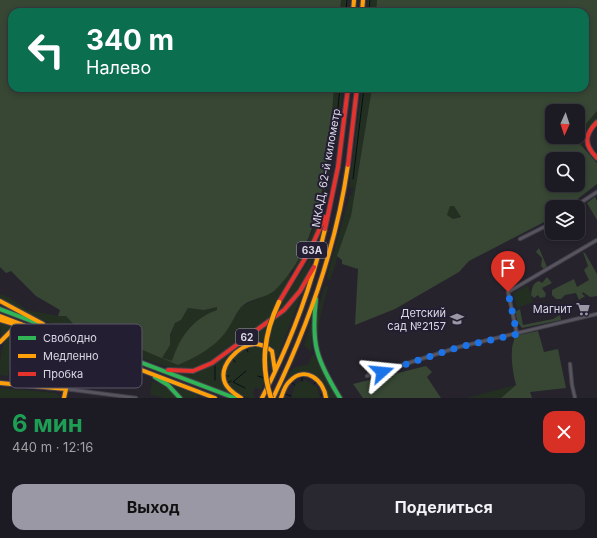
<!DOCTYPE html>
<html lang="ru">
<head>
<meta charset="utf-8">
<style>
  body { margin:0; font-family:Inter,sans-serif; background:#29272f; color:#f1f3f6; height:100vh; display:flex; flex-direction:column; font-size:15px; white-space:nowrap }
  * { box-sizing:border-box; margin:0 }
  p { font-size:13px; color:#a0a1a5 }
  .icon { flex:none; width:22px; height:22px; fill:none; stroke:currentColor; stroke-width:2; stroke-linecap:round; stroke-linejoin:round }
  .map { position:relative; height:398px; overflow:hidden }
  .sheet { display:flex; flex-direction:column; background:#1c1a22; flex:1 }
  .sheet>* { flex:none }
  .top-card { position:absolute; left:8px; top:8px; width:581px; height:84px; border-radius:12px; box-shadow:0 2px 6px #0003,0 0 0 1px #3a3840; background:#0b6e4f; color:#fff; overflow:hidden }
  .needle { width:26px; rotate:183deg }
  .controls { position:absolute; left:545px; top:104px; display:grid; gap:8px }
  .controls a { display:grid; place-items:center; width:40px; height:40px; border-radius:8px; background:#1c1a22; box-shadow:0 2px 6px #0003,0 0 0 1px #3a3840; font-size:20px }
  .pin { position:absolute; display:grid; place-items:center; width:34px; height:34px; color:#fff; margin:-41px -17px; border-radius:50% 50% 50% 0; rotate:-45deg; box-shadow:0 0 4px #0007 }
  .pin .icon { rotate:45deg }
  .me { position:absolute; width:44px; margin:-22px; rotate:72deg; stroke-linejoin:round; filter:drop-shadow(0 0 3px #0008) }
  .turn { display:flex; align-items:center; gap:14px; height:84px; padding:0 12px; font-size:18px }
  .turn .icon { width:52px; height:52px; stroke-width:2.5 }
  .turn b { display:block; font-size:28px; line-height:34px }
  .round { display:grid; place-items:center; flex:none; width:42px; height:42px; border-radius:12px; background:#29272f }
  .headline { display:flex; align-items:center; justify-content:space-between; height:68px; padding:0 12px }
  h1 { font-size:24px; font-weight:700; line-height:30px; color:#1e9e55 }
  .primary-button { display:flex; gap:8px; margin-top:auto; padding:8px 12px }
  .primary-button a { flex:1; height:46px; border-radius:12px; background:#9b98a5; color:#111; font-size:16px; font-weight:700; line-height:46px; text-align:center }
  .primary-button a+a { background:#29272f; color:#f1f3f6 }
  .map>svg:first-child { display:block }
  .green { fill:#233021 }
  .forest { fill:#374734; fill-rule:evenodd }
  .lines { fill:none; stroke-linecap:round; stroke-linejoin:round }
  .stream { stroke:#030e14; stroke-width:1 }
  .street-casing { stroke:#43414b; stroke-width:4.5 }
  .fast-casing { stroke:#43414b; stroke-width:6 }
  .slow-casing { stroke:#43414b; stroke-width:6 }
  .jam-casing { stroke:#43414b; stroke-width:6 }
  .street { stroke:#58555f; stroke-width:2.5 }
  .fast { stroke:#30b455; stroke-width:4 }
  .slow { stroke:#ff9f0a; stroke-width:4 }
  .jam { stroke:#e5322d; stroke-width:4 }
  .slow-bridge-casing { stroke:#43414b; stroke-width:6; stroke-linecap:butt }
  .slow-bridge { stroke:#ff9f0a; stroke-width:4.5 }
  .route { stroke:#1a73e8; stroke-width:7; stroke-dasharray:0 12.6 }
  .labels { text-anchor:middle; stroke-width:4; stroke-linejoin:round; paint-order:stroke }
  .shield { fill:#241e32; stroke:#a3a0af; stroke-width:1 }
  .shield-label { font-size:10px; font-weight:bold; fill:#dad7e5 }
  .street-label { font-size:11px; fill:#dad7e5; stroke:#241e32 }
  .poi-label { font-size:11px; fill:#dad7e5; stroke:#241e32; text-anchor:end }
  .key { fill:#241e32; stroke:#5b5668; stroke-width:1 }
  .key-label { font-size:11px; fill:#dad7e5 }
</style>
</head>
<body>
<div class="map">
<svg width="597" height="398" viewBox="0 0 597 398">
  <rect width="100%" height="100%" fill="#26232d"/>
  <path class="green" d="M341,0H349L348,12H340Z
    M368,0H377L376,12H367Z
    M334,88H342C340,111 340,135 333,158H332L318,229L297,271L291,269L288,273L292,278L277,301L281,303L312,256C308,294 272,317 243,337C229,347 215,358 200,367C177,371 154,365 134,354L135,347L162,358C170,345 169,337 175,323L181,320L188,308L204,310L217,307V310C198,317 178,343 172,362L165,359L178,365L225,333L242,306L273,292L300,254L312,233L321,194L328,153Z
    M362,88H372L351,216L330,281L327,277L350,195L352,196L354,188L349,187Z
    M597,111V118L581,137L582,145L587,153C579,144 578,144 578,133Z
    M449,206H454L461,216L453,219L447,215Z
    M528,285L533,302L517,308L513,293Z
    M327,286L328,287L320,318L316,348L317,314L324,288Z
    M0,294L7,297H9L27,310L58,316H66L77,328L65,324L64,328L42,320L0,300Z
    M301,296L277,358C275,356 274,350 271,347C252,327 231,359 222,373L233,396L178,374L197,372L207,368L276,320Z
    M311,322C312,327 312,348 311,352L304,345Z
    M0,323L14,328L1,336Z
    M20,331L47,340L44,345L39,340L14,335L8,376L0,375C0,358 0,335 20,331Z
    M258,345L269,351L272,362L261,390L255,387L253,393L255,398C246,398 239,396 232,390C212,368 239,351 258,345Z
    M313,354L337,398H328C328,382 316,372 300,373L283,387C290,372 290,366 308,365Z
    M144,378L168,388L177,398H165L150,395L152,382Z
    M305,380L317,387L320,398H291L295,384Z
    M170,384L196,394L198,398H182Z
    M516,385L501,398H467Z
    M0,388L56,393L61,398H0Z"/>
  <path class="forest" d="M0,0H341L340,12H12V88H334C328,153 325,243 274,291C265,298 249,299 241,307C235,315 231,325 225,333C212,349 196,357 178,365L114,338L77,328L66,316H58L60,310L36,296L11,271L6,273L0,267ZM217,307V310C192,319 180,337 172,361L162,358L170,345V335L175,323L181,320L188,308L204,310Z
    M377,0H597V111L578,133V111H552V137H577L578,142L597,163V184L567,207H552V218L469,261L459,272L395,309L355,325L358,269L342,264V260L337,256L351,216L372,88H585V12H376ZM552,159H578V185H552ZM450,206H454L461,217L453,219L447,215Z
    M595,197L597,201V220L587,203Z
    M539,248L547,267L544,269L541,266L542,258L536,252Z
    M583,252L585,253L597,274V296L590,297L583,292L582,294L585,296L579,300L576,293L565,295L561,299H556L552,295V290L574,279L577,287L589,280L584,270L588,266Z
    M547,277L552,283L542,288L546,294L545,297L540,298L538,295L534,298L531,295C532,289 532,283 539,281L542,283Z
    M520,309L523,325L553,319L560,315L561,320L522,328L518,323L515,312Z
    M538,331L544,352L558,349L566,388L530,392L532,398H501L516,385C513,373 511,361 512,349C512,344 515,342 514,336Z
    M426,366L432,372L427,377L441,398H363L353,384Z"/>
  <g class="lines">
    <path class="stream" d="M346,12L347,0
      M369,12L370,0
      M333,154L340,88
      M353,179L364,88
      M246,348L248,352
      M233,359L235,362
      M225,376H229
      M258,376L264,378
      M302,377V381
      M215,380V366
      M291,382L295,385
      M227,383L231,381
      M314,384L317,381
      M245,388L233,382L246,371
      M285,394L291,396
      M321,395H324"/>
    <defs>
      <path id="street" d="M574,207L597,192
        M520,239L552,223
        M517,334L508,292L597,240
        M570,364L572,385L575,398
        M367,376L459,347L597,314
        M66,389L136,398"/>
      <path id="fast" d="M316,299C311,344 316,359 340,398
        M0,309L235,398
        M155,377L168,385L180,398"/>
      <path id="slow" d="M353,12L354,0
        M362,12L363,0
        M0,301L43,324
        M0,316L215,398
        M0,320L34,330
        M0,342L11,331L22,329
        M0,383L66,389L64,398
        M241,398C235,394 228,390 225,383C218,366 238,345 255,344C262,344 267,347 272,351L275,371
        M262,398C290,344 311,288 325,229
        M273,398C309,324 336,247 348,165
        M281,398C283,392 285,385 290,381C305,365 324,380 326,398"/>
      <path id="jam" d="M597,122C584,135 584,145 597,158
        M348,165L357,88
        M325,229L338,167L348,88
        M279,302L310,250L325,217
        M168,370L193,371L212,363L284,310L300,291L314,267"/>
    </defs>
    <use href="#street" class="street-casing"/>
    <use href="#fast" class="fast-casing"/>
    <use href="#slow" class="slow-casing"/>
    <use href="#jam" class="jam-casing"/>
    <use href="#street" class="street"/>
    <use href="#fast" class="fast"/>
    <use href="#slow" class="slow"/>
    <use href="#jam" class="jam"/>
    <defs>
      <path id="slow-bridge" d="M271,398C260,364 264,334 279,302"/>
    </defs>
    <use href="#slow-bridge" class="slow-bridge-casing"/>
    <use href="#slow-bridge" class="slow-bridge"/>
  </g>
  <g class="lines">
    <path class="route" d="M382,372L459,347L517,334L508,292"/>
  </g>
  <defs>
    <symbol id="supermarket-bare" viewBox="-9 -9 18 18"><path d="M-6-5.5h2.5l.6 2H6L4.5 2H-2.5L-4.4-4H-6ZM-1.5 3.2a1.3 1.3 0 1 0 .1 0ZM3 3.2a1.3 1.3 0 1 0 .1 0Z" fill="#9b98a5" stroke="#241e32" stroke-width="2.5" paint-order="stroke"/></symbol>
    <symbol id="school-bare" viewBox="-9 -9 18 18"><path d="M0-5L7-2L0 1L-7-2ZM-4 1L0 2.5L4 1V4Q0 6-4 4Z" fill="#9b98a5" stroke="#241e32" stroke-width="2.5" paint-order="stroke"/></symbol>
  </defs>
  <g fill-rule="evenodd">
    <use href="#supermarket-bare" x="573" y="299" width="20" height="20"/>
    <use href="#school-bare" x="447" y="309" width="20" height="20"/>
  </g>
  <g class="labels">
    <g class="shield">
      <rect x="297" y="242" width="30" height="16" rx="3"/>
      <rect x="236" y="329" width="22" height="16" rx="3"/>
    </g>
    <g class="shield-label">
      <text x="312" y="254">63A</text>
      <text x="247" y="341">62</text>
    </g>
    <g class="street-label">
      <text transform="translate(326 168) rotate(-80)" y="4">МКАД, 62-й километр</text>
    </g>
    <g class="poi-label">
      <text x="572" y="313">Магнит</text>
      <text x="446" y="317">Детский<tspan x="446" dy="13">сад №2157</tspan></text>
    </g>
  </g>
  <rect x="10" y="324" width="132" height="64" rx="6" class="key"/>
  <rect x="18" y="336" width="18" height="4" fill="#30b455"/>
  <rect x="18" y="354" width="18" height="4" fill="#ff9f0a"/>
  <rect x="18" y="372" width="18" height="4" fill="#e5322d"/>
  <g class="key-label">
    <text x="43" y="342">Свободно</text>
    <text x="43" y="360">Медленно</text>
    <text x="43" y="378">Пробка</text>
  </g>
</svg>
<div class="controls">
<a><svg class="needle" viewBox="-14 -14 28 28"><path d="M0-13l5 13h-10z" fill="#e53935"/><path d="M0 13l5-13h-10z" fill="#a0a1a5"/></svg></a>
<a><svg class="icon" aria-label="search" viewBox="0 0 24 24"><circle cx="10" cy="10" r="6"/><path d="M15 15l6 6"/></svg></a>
<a><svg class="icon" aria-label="layers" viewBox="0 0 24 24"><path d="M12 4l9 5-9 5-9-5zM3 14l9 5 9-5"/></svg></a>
</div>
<div class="pin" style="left:508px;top:292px;background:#d93025"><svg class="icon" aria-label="arrive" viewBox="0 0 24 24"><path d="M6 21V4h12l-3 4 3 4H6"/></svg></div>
<svg class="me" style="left:382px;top:372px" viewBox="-20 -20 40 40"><path d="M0-17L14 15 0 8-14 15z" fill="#1a73e8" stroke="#fff" stroke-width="4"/></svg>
<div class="top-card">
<div class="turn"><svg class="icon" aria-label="left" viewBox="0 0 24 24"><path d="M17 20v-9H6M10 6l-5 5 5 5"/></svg><div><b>340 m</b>Налево</div></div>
</div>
</div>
<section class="sheet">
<div class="headline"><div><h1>6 мин</h1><p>440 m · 12:16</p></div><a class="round" style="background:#d93025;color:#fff"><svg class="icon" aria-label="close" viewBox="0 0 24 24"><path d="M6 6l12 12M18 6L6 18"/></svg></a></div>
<div class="primary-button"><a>Выход</a><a>Поделиться</a></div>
</section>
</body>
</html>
